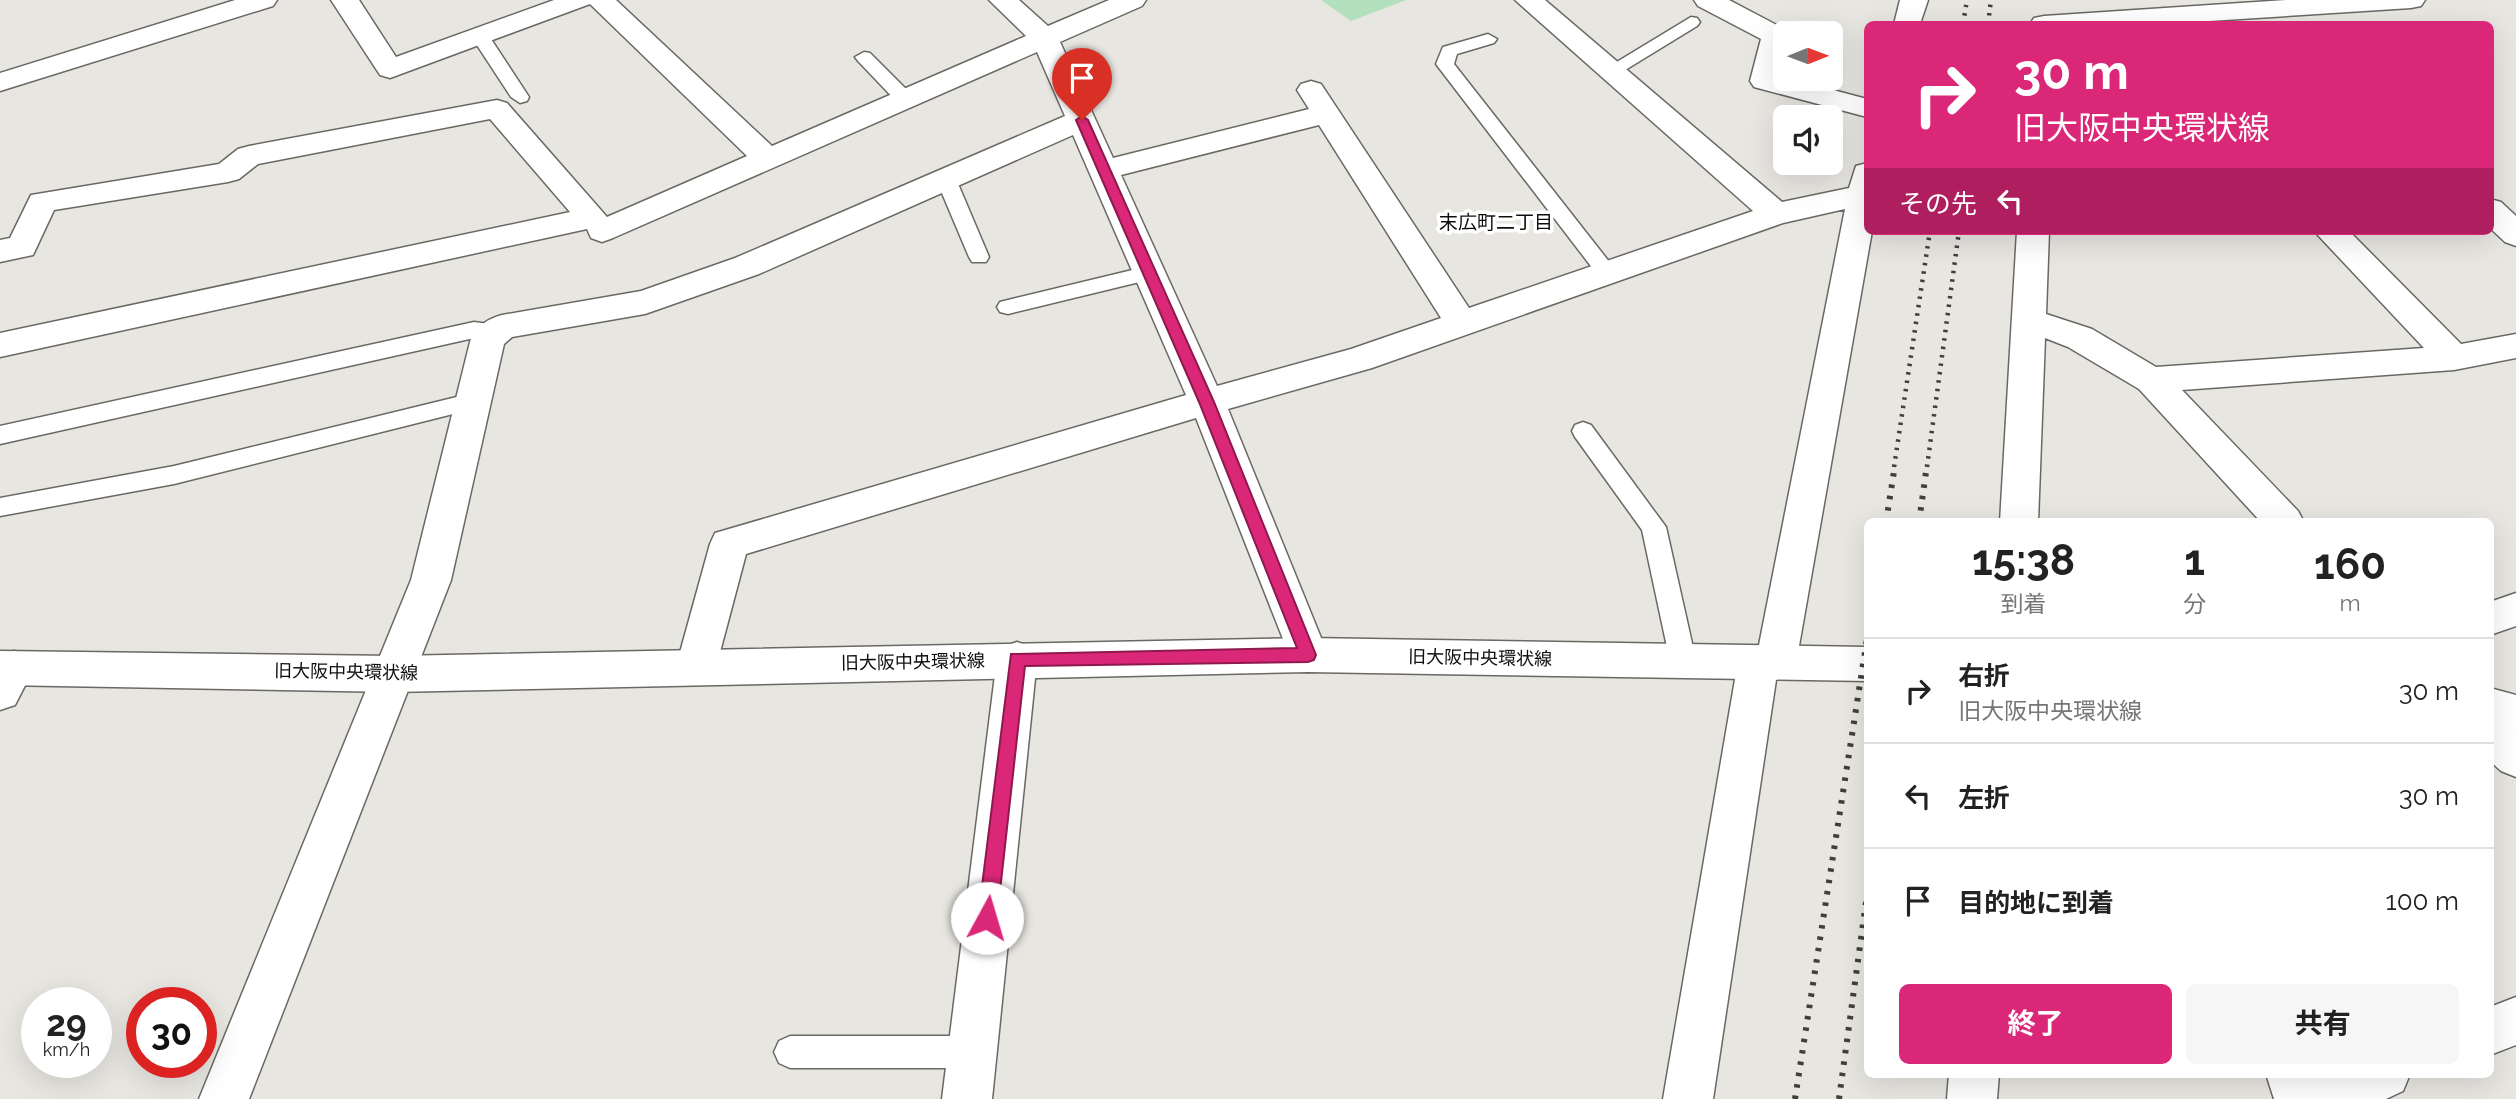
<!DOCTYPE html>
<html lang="ja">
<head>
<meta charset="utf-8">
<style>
  body { margin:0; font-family:Raleway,"Noto Sans JP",sans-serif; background:#f6f6f6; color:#222; height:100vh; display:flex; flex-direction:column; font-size:26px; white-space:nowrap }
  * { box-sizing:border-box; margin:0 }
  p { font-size:23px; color:#767676 }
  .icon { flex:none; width:38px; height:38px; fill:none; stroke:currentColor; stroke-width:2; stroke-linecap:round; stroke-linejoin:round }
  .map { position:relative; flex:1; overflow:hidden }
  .panel { position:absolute; left:1864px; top:518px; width:630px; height:560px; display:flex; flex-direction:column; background:#fff; border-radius:10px; box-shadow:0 7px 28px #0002 }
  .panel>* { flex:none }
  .guide { position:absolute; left:1864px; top:21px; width:630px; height:214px; border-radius:10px; box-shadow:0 7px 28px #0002; background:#db2777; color:#fff; overflow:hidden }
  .needle { width:46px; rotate:89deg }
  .buttons { position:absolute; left:1773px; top:21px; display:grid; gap:14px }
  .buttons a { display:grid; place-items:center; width:70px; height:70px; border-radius:10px; background:#fff; box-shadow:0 7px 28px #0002; font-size:35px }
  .speed { position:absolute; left:21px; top:987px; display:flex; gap:14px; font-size:35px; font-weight:700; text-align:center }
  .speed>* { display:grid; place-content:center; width:91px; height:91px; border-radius:50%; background:#fff; box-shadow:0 7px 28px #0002; line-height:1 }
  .speed small { font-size:18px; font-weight:400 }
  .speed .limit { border:10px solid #d22; background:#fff; color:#111 }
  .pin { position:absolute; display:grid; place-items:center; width:60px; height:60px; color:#fff; margin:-72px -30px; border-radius:50% 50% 50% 0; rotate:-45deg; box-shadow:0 0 7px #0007 }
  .pin .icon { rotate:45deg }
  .me { position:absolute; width:77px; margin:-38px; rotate:6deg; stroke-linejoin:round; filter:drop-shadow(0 0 5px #0008) }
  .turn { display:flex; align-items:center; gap:24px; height:147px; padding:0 35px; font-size:32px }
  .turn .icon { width:91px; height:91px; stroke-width:2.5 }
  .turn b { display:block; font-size:49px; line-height:60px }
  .then { display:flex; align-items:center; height:66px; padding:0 35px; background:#0003; gap:14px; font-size:26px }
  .eta { display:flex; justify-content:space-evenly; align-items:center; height:119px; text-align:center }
  .eta b { font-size:42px; font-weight:700; line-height:49px }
  .primary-button { display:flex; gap:14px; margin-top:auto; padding:14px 35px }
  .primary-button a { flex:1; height:80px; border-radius:10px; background:#db2777; color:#fff; font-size:28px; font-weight:700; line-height:80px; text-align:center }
  .primary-button a+a { background:#f6f6f6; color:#222 }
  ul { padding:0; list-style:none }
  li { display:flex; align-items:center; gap:21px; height:105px; padding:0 35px; border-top:2px solid #e0e0e0 }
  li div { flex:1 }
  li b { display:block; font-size:26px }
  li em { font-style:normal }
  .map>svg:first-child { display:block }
  .green { fill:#b2dfbc }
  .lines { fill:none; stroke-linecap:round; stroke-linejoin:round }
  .lane-casing { stroke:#6a6863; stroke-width:3 }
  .street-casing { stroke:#6a6863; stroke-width:3 }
  .secondary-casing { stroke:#6a6863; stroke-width:3 }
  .primary-casing { stroke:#6a6863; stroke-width:3 }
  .lane { fill:#fff; fill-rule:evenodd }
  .street { fill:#fff; fill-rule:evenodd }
  .secondary { fill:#fff; fill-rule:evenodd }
  .primary { fill:#fff; fill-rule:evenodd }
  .rail-far1 { stroke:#403f3d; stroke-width:4.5; stroke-dasharray:2.5 6; stroke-linecap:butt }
  .rail { stroke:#403f3d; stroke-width:6; stroke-dasharray:3.5 8; stroke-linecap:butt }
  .route { fill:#db2777; stroke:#8e194d; stroke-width:2 }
  .labels { text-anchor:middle; stroke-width:7; stroke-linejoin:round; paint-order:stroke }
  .street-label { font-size:18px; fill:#0e0d0b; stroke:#fff }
  .neighbourhood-label { font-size:19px; fill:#0e0d0b; stroke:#fff }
</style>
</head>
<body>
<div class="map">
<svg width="2516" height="1099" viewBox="0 0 2516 1099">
  <rect width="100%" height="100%" fill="#e8e6e1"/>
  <path class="green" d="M1321,0H1406L1351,21Z"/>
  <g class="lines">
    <defs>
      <path id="lane" d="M1691,17L1697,18L1700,22L1697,26L1617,75H1605L1602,71Z
        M480,31L489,36L529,97L527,101L520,103L511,97L471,36Z
        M1488,34L1497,39L1494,43L1457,54L1454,64L1614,268L1617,273L1614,278H1600L1436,64L1443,47Z
        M864,52L870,53L913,96L915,100L913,104H899L858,61L855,57Z
        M946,173L953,175L956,179L989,257L986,262H972L969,257L936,179L939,175Z
        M1149,266L1156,268L1159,273L1156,278L1008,314L1000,312L997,307L1000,302L1008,300Z
        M474,322L504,326L507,331L504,336L474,338L0,444V426Z
        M473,393L481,395L484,401L481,407L174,484L0,516V498L174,466Z
        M1583,422L1591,425L1666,527L1696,661L1692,669L1683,672L1674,669L1670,661L1642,530L1575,437L1572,431L1575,425Z
        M790,1036H972L983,1041L988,1052L983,1063L972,1068H790L779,1063L774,1052L779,1041Z"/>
      <path id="street" d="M235,0H277L273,6L0,91V73Z
        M331,0H359L396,57L554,0H616L772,146L1026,36L989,0H1019L1048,26L1109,0H1146L1142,6L1060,42L1113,158L1309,109L1297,90L1301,84L1311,81L1321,84L1469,308L1753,211L1515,0H1545L1782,202L1849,188L1856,166L1867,163V231H1872L1796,663L1790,675L1776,680L1713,1099H1663L1738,662L1744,650L1759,645L1845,209L1783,223L1372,368L1228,409L1328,655L1322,667L1308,672L1294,667L1196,418L746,554L716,667L710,679L696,684L682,679L676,667L710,544L715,533L1186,395L1073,135L759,274L645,314L512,337L504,344L451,580L249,1099H199L411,580L471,338C478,325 488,319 502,315L641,291L735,258L1065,116L1037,52L613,238L602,242L591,238L587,229L0,357V333L570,212L490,119L258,164L239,179L228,182L54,210L33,255L0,262V240L10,238L31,195L219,164L238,149L249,146L497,100L507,103L607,217L747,156L590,4L390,78L380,75ZM1319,125L1441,318L1351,349L1217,386L1121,175Z
        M1694,0H1729L1786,30L1788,33H1785V55L1780,76L1867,99V117L1754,87L1750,81L1761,39L1698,6Z
        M1900,0H1928L1920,24H1894Z
        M2286,0H2425L2421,6L2411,8L2162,24H2030L2034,18L2044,16Z
        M2490,199L2501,202L2516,216V246L2505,242L2490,228Z
        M2017,231H2049L2046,314L2092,329L2156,367L2424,348L2314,231H2349L2461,344L2516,334V358L2454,370L2182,390L2298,511L2304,522H2261L2139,389L2068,347L2045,338L2038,522H2000Z
        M2516,593V626L2490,635V602Z
        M1017,642L1031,647L1037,659L992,1099H942L997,659L1003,647Z
        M14,651L28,656L34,668L15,705L0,710V656Z
        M2490,715L2505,721L2516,731V777L2501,771L2490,761Z
        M2516,997V1045L2490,1055V1007Z
        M2266,1074H2316L2317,1078L2326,1074H2410L2403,1091L2386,1099H2274Z"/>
      <path id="secondary" d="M1949,1074H1999L1997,1099H1947Z"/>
      <path id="primary" d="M1308,638L1867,647V681L1308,672L394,692L0,685V651L394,656Z
        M2490,688L2516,695V731L2490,724Z"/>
    </defs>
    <use href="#lane" class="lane-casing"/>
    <use href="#street" class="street-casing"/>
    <use href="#secondary" class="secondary-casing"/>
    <use href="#primary" class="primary-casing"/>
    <use href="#lane" class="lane"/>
    <use href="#street" class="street"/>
    <use href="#secondary" class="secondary"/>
    <use href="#primary" class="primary"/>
    <path class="rail-far1" d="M1963,24L1967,0
      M1988,24L1991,0
      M1894,467L1930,231
      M1927,467L1959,231"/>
    <path class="rail" d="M1886,522L1895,465
      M1919,522L1927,465
      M1795,1099L1867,639
      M1839,1099L1867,895"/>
  </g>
  <path class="route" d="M1082,116L1088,120L1214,402L1316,655L1314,660L1308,662L1025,666L997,918L994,924L987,927L980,924L978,918L1011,654L1297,648L1199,402L1076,120Z"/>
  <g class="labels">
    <g class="street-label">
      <text transform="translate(1480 658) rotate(1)" y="6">旧大阪中央環状線</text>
      <text transform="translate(913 662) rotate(-1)" y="6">旧大阪中央環状線</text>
      <text transform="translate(346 672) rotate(1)" y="6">旧大阪中央環状線</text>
    </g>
    <g class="neighbourhood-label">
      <text x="1496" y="229">末広町二丁目</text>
    </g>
  </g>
</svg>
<div class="buttons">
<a><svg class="needle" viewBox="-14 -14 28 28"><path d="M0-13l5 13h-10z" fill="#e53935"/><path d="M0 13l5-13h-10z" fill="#767676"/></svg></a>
<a><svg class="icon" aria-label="sound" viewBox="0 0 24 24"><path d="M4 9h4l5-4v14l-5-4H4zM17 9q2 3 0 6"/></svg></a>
</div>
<div class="speed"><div>29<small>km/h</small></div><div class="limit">30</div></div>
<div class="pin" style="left:1082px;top:120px;background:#d93025"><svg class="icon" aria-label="arrive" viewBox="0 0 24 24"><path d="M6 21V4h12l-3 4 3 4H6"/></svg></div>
<svg class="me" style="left:987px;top:918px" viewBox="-20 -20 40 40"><circle r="19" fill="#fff"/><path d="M0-13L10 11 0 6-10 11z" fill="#db2777"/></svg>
<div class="guide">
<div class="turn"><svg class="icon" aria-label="right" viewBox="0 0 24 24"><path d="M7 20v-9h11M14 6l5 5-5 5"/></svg><div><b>30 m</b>旧大阪中央環状線</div></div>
<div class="then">その先<svg class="icon" aria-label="left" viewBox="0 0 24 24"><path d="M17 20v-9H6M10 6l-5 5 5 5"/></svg></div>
</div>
<section class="panel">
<div class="eta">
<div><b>15:38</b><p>到着</p></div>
<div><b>1</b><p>分</p></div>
<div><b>160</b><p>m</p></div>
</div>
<ul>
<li><svg class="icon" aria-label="right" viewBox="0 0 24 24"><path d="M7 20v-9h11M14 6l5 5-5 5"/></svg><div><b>右折</b><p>旧大阪中央環状線</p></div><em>30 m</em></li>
<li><svg class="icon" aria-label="left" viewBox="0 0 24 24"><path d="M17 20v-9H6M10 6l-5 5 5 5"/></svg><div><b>左折</b></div><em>30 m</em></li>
<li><svg class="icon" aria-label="arrive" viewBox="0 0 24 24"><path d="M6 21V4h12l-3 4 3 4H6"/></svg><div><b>目的地に到着</b></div><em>100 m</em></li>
</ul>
<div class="primary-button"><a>終了</a><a>共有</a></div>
</section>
</div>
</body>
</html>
